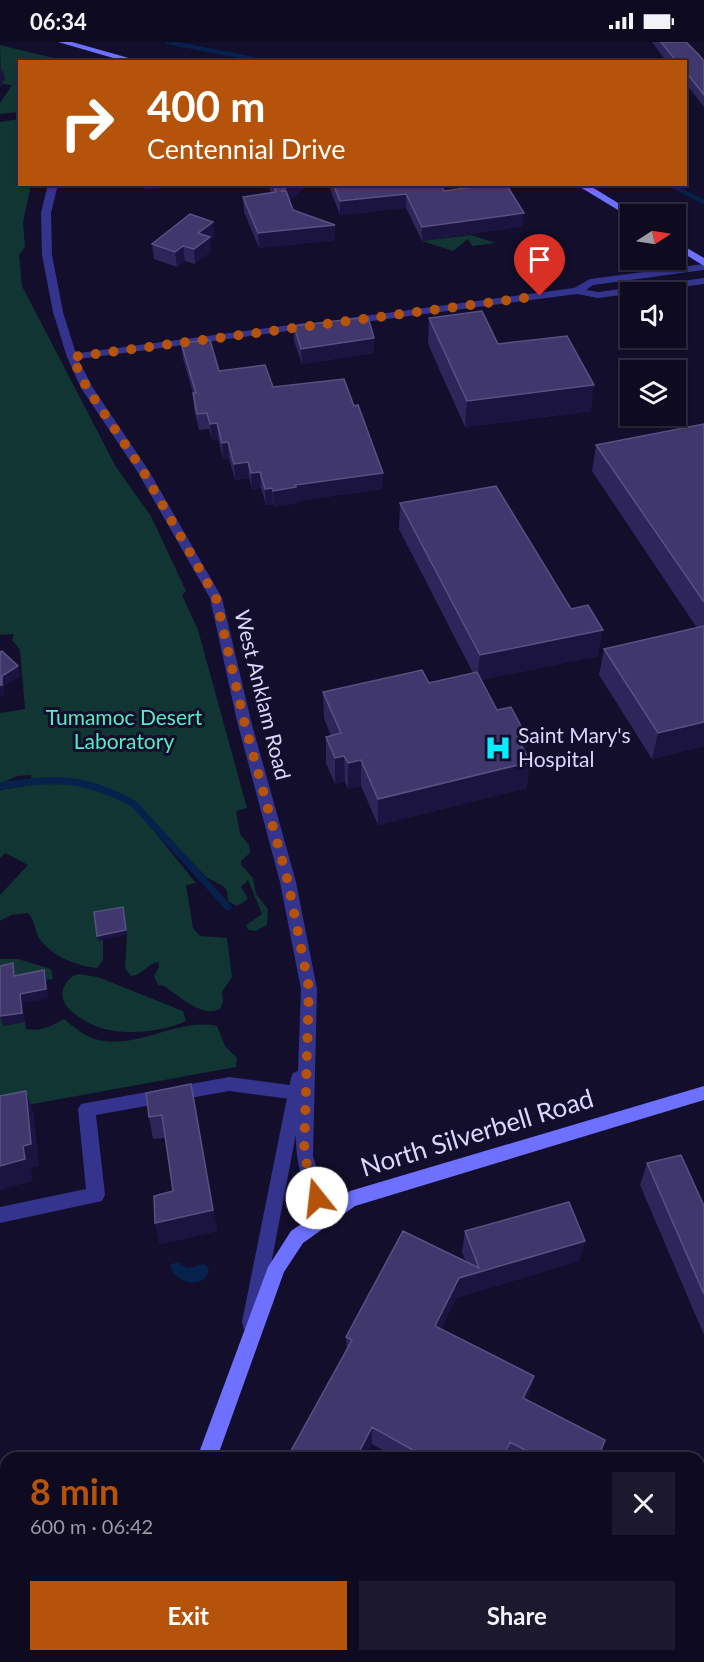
<!DOCTYPE html>
<html lang="en">
<head>
<meta charset="utf-8">
<style>
  body { margin:0; font-family:Lato,sans-serif; background:#1c182d; color:#f1f3f6; height:100vh; display:flex; flex-direction:column; font-size:22px; white-space:nowrap }
  * { box-sizing:border-box; margin:0 }
  p { font-size:20px; color:#9b9aa5 }
  .icon { flex:none; width:33px; height:33px; fill:none; stroke:currentColor; stroke-width:2; stroke-linecap:round; stroke-linejoin:round }
  .map { position:relative; flex:1; overflow:hidden }
  .panel { position:absolute; left:0px; top:1410px; width:705px; height:210px; display:flex; flex-direction:column; background:#0e0a20; border-radius:18px 18px 0 0; box-shadow:0 2px 4px #0004,0 0 0 2px #2e2b3e }
  .panel>* { flex:none }
  .guide { position:absolute; left:18px; top:18px; width:669px; height:126px; border-radius:0px; box-shadow:0 2px 4px #0004,0 0 0 2px #2e2b3e; background:#b45309; color:#fff; overflow:hidden }
  .needle { width:39px; rotate:78deg }
  .fabs { position:absolute; left:620px; top:162px; display:grid; gap:12px }
  .fabs a { display:grid; place-items:center; width:66px; height:66px; border-radius:0px; background:#0e0a20; box-shadow:0 2px 4px #0004,0 0 0 2px #2e2b3e; font-size:30px }
  .pin { position:absolute; display:grid; place-items:center; width:51px; height:51px; color:#fff; margin:-62px -26px; border-radius:50% 50% 50% 0; rotate:-45deg; box-shadow:0 0 6px #0007 }
  .pin .icon { rotate:45deg }
  .me { position:absolute; width:66px; margin:-33px; rotate:344deg; stroke-linejoin:round; filter:drop-shadow(0 0 4px #0008) }
  .turn { display:flex; align-items:center; gap:21px; height:126px; padding:0 30px; font-size:27px }
  .turn .icon { width:78px; height:78px; stroke-width:2.5 }
  .turn b { display:block; font-size:42px; line-height:51px }
  .round { display:grid; place-items:center; flex:none; width:63px; height:63px; border-radius:0px; background:#1c182d }
  .headline { display:flex; align-items:center; justify-content:space-between; height:102px; padding:0 30px }
  h1 { font-size:36px; font-weight:700; line-height:45px; color:#b45309 }
  .cta { display:flex; gap:12px; margin-top:auto; padding:12px 30px }
  .cta a { flex:1; height:69px; border-radius:0px; background:#b45309; color:#fff; font-size:24px; font-weight:700; line-height:69px; text-align:center }
  .cta a+a { background:#1c182d; color:#f1f3f6 }
  .status { display:flex; justify-content:space-between; align-items:center; height:42px; padding:0 30px; background:#0e0a20; direction:ltr }
  .status svg { height:16px; fill:currentColor }
  .map>svg:first-child { display:block }
  .green { fill:#103533 }
  .water { fill:#05214c }
  .lines { fill:none; stroke-linecap:round; stroke-linejoin:round }
  .stream-far1 { stroke:#05214c; stroke-width:4.5 }
  .stream { stroke:#05214c; stroke-width:7 }
  .minor { fill:#34348e; fill-rule:evenodd }
  .tertiary { fill:#34348e; fill-rule:evenodd }
  .secondary { fill:#6e70ff; fill-rule:evenodd }
  .wall { fill:#2e255a }
  .shaded-wall { fill:#1b1440 }
  .building { fill:#40386c; stroke:#585183; stroke-width:1.5 }
  .route { stroke:#b45309; stroke-width:10; stroke-dasharray:0 18 }
  .labels { text-anchor:middle; stroke-width:6; stroke-linejoin:round; paint-order:stroke }
  .street-label { font-size:21px; fill:#dad7ff; stroke:#120e2b }
  .park-label { font-size:21px; fill:#56ecc1; stroke:#120e2b }
  .poi-label { font-size:21px; fill:#dad7ff; stroke:#120e2b; text-anchor:start }
  .near-street-label { font-size:26px; fill:#dad7ff; stroke:#120e2b }
</style>
</head>
<body>
<div class="status"><b>06:34</b><svg viewBox="0 0 49 12"><path d="M0 12V9h3v3zM5 12V6h3v6zM10 12V3h3v9zM15 12V0h3v12zM26 1h20v11H26zM47 4h2v5h-2z"/></svg></div>
<div class="map">
<svg width="704" height="1620" viewBox="0 0 704 1620">
  <rect width="100%" height="100%" fill="#120e2b"/>
  <path class="green" d="M0,3L66,19L20,20L19,70L0,72V61L12,43L1,42Z
    M19,77L20,142L31,143L23,180L25,205L19,213L22,244L116,425L151,474L186,549L182,553L198,588L247,766L236,769L240,792L249,803L250,811L241,819V823L253,836L256,852L268,867L267,883L256,889L248,888L246,883L262,872L248,838L241,845L248,857L237,864L228,859L227,849L223,844L206,835L156,782L149,783L196,841L186,843L193,886L200,894L227,896L232,935L222,950L223,960L220,967C201,976 180,954 164,944L158,943L154,934L159,925L158,920C148,921 143,933 131,934L125,926L127,893L124,870L103,898V918L97,926C78,924 54,915 42,900C34,891 36,880 28,871L11,873L0,879V853L28,823L5,811L0,816V748L32,743L31,733L17,734L0,742V671L25,667L20,608L12,598L14,592L0,593V80Z
    M471,193L496,201L472,204L468,197L453,209L422,199Z
    M0,917H18L51,927L53,937L17,943L0,934Z
    M79,932L98,935L183,969L186,979C164,990 122,994 98,985C83,979 53,963 65,943C68,937 73,933 79,932Z
    M0,965L25,980L26,987C40,990 51,984 64,977C73,984 84,994 95,997C138,1009 176,975 217,984L225,1004L237,1016L236,1025L0,1068Z"/>
  <path class="water" d="M177,1220L188,1226L205,1222L209,1227C206,1248 175,1243 170,1223Z"/>
  <g class="lines">
    <path class="stream-far1" d="M168,0L269,20
      M669,142L704,160"/>
    <path class="stream" d="M0,744C53,735 86,735 134,762L228,865"/>
    <path class="minor" d="M704,222V228L593,243L586,248L598,250L704,236V242L598,256L577,252L349,282L344,279L349,276L574,246L590,237Z
      M313,280L318,283L317,285L72,318L67,315L72,312Z
      M229,1035L305,1045L311,1047L313,1052L311,1057L305,1059L229,1049L96,1073L105,1153L102,1159L0,1181V1165L86,1147L78,1067L81,1062Z"/>
    <path class="tertiary" d="M48,142H58L51,171L52,213L63,270L77,315L93,346L149,429L222,556L251,679L296,840L317,947L313,1114L325,1154L335,1173L332,1179L326,1181L320,1179C305,1151 295,1123 296,1092L260,1280L258,1287L251,1289L244,1287L242,1280L291,1036L293,1031L298,1029L301,947L280,840L237,679L210,556L137,429L81,346L67,315L53,270L42,213L41,171Z"/>
    <path class="secondary" d="M58,0H72L143,20H127Z
      M575,142H587L636,172L628,174Z
      M675,199L704,216V224L675,206Z
      M704,1044V1058L355,1164L303,1201L284,1230L217,1416H197L268,1225L291,1189L350,1149Z
      M115,1614H137L135,1620H113Z"/>
  </g>
  <path class="wall" d="M652,0H686L704,19V65L686,42V20H667Z
    M267,142H309L290,158L293,168L335,198L259,206L244,170L243,155L271,151Z
    M328,142H441L444,149L523,184L422,199L406,166L340,173Z
    M214,194L210,197L211,209L195,222L185,219L177,225L154,217L152,202Z
    M429,276L498,302L591,369L465,385L428,302Z
    M294,284L374,311L302,322L294,299Z
    M181,301L219,329L273,345L354,364L383,431L382,447L297,459V461L274,465L273,462L266,463L261,446L252,447L249,436L235,438L229,416L223,417L218,397L212,398L209,387L199,388L194,367L193,351L183,317Z
    M704,382V704L652,717L599,633L604,607L697,586L592,429L596,403Z
    M400,461L598,614L481,638L497,668L526,713L527,746L378,783L361,744L348,747L345,740L335,742L326,721V695L331,694L324,676L323,650L429,641L473,631L399,487Z
    M191,1042L217,1189L160,1202L155,1181L173,1149L165,1096L153,1097L149,1075Z
    M647,1121L704,1164V1293L640,1143Z
    M465,1189L585,1199L579,1219L456,1256L441,1287L534,1334L529,1352L526,1358L598,1416H396L372,1402L347,1309L346,1295L466,1220L462,1210Z
    M6,1437V1506L0,1507V1438Z
    M657,1614H678L691,1620H655Z"/>
  <path class="shaded-wall" d="M3,27L5,37L0,45V32Z
    M137,142H143V145H138Z
    M143,142H200L144,148Z
    M291,142H309L283,164L282,149Z
    M406,152V166L340,173V159Z
    M524,171L523,184L422,199V185Z
    M213,180L214,194L210,197L211,209L195,222L194,207L198,191Z
    M335,183V198L259,206L258,191Z
    M183,204L185,219L177,225L175,210Z
    M374,296V311L302,322L301,307Z
    M594,343L591,369L465,385L467,359Z
    M217,381L218,397L212,398L210,382Z
    M228,400L229,416L223,417L222,401Z
    M248,420L249,436L235,438L234,422Z
    M260,430L261,446L252,447L251,431Z
    M383,431L382,447L297,459V461L274,465L273,449L295,443Z
    M272,446L273,462L266,463L265,447Z
    M603,588L598,614L477,639L480,613Z
    M18,624L21,634L4,644L5,653L0,654V643L2,634Z
    M704,680V704L652,717L658,691Z
    M528,697L525,722L530,720L527,746L378,783V757L519,699Z
    M344,714L345,740L335,742V716Z
    M361,718V744L348,747V721Z
    M123,865L127,893L98,899L97,894Z
    M44,928L47,938L48,957L23,961L25,980L3,984L0,974L20,952Z
    M26,1049L34,1072L39,1124L31,1126L33,1139L0,1148V1124L23,1104Z
    M213,1168L217,1189L160,1202L155,1181Z
    M585,1199L579,1219L456,1256L433,1303L435,1284L459,1236Z
    M534,1334L529,1352L518,1374L523,1356Z
    M372,1385V1402L365,1416H356Z
    M510,1400L506,1416H503Z
    M6,1614H21L19,1620H3Z"/>
  <path class="building" d="M661,0H686L699,13L704,19V53L686,30V20H677Z
    M273,142H291L282,149H286L293,168L335,183L258,191L243,155L276,150Z
    M333,142H441L444,149L495,142H506L524,171L422,185L406,152L340,159Z
    M190,172L213,180L198,191L210,195L194,207L183,204L175,210L152,202Z
    M482,269L498,302L567,294L594,343L467,359L429,276Z
    M368,275L374,296L301,307L294,284Z
    M210,298L219,329L265,323L273,345L344,337L354,364L358,363L383,431L295,443L296,445L273,449L272,446L265,447L260,430L251,431L248,420L234,422L228,400L222,401L217,381L210,382L207,371L197,372L193,351H196L181,301Z
    M704,382V560L596,403Z
    M496,444L571,567L588,563L603,588L480,613L400,461Z
    M704,584V680L658,691L604,607Z
    M2,609L18,624L2,634V643H0V610Z
    M422,628L429,641L477,630L497,668L511,665L528,697L519,699L530,720L378,757L361,718L348,721L344,714L335,716L326,695L341,691L323,650Z
    M123,865L126,888L97,894L94,870Z
    M13,921L14,934L44,928L46,947L20,952L22,971L0,974V924Z
    M191,1042L213,1168L155,1181L154,1154L173,1149L162,1073L149,1075L146,1051Z
    M26,1049L31,1102L23,1104L25,1117L0,1124V1054Z
    M681,1113L704,1164V1252L647,1121Z
    M569,1160L585,1199L459,1236L435,1284L534,1334L523,1356L605,1398L598,1416H540L510,1400L503,1416H427L372,1385L356,1416H287L352,1298L346,1295L403,1189L479,1226L465,1189Z
    M6,1437V1489L0,1490V1438Z
    M0,1536L6,1538V1614L3,1620H0Z
    M660,1614H678L691,1620H658Z"/>
  <g class="lines">
    <path class="route" d="M317,1156L304,1113L309,946L288,840L244,679L216,556L143,429L87,346L72,315L540,254"/>
  </g>
  <defs>
    <symbol id="hospital-bare" viewBox="-9 -9 18 18"><path d="M-5-5h3v3.5h4V-5h3V5h-3V1.5h-4V5h-3Z" fill="#03efff" stroke="#120e2b" stroke-width="2.5" paint-order="stroke"/></symbol>
  </defs>
  <g fill-rule="evenodd">
    <use href="#hospital-bare" x="479" y="687" width="38" height="38"/>
  </g>
  <g class="labels">
    <g class="street-label">
      <text transform="translate(262 653) rotate(76)" y="7">West Anklam Road</text>
    </g>
    <g class="park-label">
      <text x="124" y="683">Tumamoc Desert<tspan x="124" dy="24">Laboratory</tspan></text>
    </g>
    <g class="poi-label">
      <text x="518" y="701">Saint Mary's<tspan x="518" dy="24">Hospital</tspan></text>
    </g>
    <g class="near-street-label">
      <text transform="translate(477 1091) rotate(-17)" y="9">North Silverbell Road</text>
    </g>
  </g>
</svg>
<div class="fabs">
<a><svg class="needle" viewBox="-14 -14 28 28"><path d="M0-13l5 13h-10z" fill="#e53935"/><path d="M0 13l5-13h-10z" fill="#9b9aa5"/></svg></a>
<a><svg class="icon" aria-label="sound" viewBox="0 0 24 24"><path d="M4 9h4l5-4v14l-5-4H4zM17 9q2 3 0 6"/></svg></a>
<a><svg class="icon" aria-label="layers" viewBox="0 0 24 24"><path d="M12 4l9 5-9 5-9-5zM3 14l9 5 9-5"/></svg></a>
</div>
<div class="pin" style="left:540px;top:254px;background:#d93025"><svg class="icon" aria-label="arrive" viewBox="0 0 24 24"><path d="M6 21V4h12l-3 4 3 4H6"/></svg></div>
<svg class="me" style="left:317px;top:1156px" viewBox="-20 -20 40 40"><circle r="19" fill="#fff"/><path d="M0-13L10 11 0 6-10 11z" fill="#b45309"/></svg>
<div class="guide">
<div class="turn"><svg class="icon" aria-label="right" viewBox="0 0 24 24"><path d="M7 20v-9h11M14 6l5 5-5 5"/></svg><div><b>400 m</b>Centennial Drive</div></div>
</div>
<section class="panel">
<div class="headline"><div><h1>8 min</h1><p>600 m · 06:42</p></div><a class="round"><svg class="icon" aria-label="close" viewBox="0 0 24 24"><path d="M6 6l12 12M18 6L6 18"/></svg></a></div>
<div class="cta"><a>Exit</a><a>Share</a></div>
</section>
</div>
</body>
</html>
